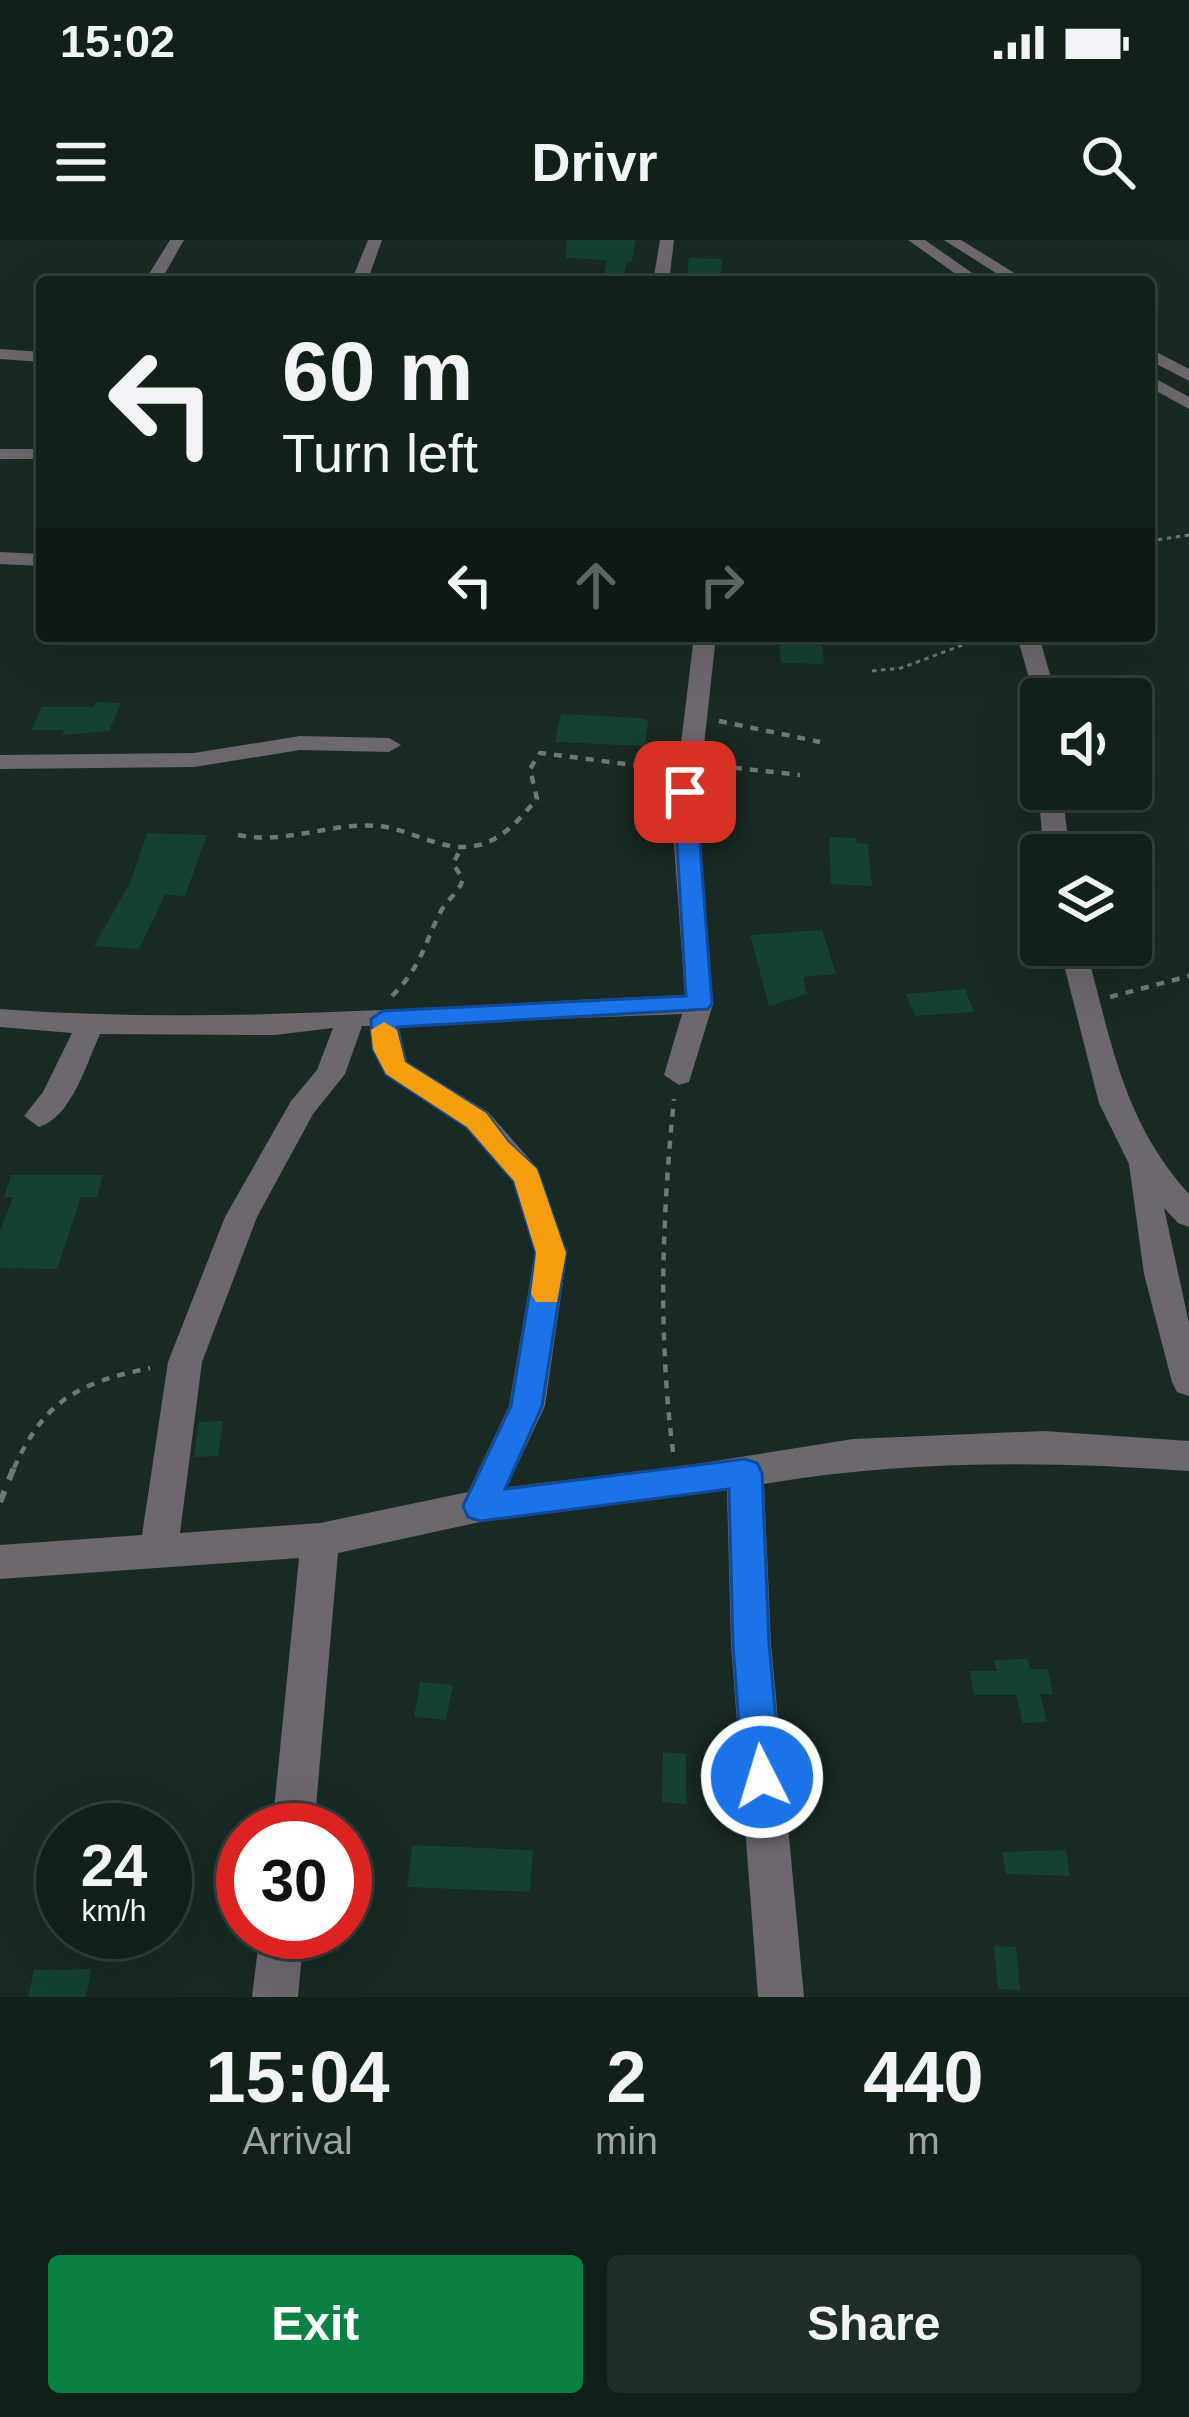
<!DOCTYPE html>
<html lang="en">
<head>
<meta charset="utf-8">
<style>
  body { margin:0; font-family:Helvetica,sans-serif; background:#1f2d27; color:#f1f3f6; height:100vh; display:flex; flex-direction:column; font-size:45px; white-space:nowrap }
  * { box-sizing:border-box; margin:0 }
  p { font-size:39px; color:#9ca3a2 }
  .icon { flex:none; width:66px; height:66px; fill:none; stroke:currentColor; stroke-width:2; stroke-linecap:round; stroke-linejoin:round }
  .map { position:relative; height:1757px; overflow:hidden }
  .panel { display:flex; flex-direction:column; background:#12201a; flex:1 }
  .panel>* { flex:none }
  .top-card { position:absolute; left:36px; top:36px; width:1119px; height:366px; border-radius:12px; box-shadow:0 12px 48px #0002,0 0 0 3px #313e39; background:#12201a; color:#f1f3f6; overflow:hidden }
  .fabs { position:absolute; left:1020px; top:438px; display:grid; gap:24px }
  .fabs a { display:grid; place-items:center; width:132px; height:132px; border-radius:12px; background:#12201a; box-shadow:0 12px 48px #0002,0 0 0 3px #313e39; font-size:60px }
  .speed { position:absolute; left:36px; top:1563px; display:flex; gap:24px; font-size:60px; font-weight:700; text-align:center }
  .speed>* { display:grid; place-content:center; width:156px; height:156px; border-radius:50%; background:#12201a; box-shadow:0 12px 48px #0002,0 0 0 3px #313e39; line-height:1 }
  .speed small { font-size:30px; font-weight:400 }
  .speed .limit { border:18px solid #d22; background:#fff; color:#111 }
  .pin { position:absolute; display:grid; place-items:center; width:102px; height:102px; color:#fff; margin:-51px; border-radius:24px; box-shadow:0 6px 18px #0006 }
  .me { position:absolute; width:132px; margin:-66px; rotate:355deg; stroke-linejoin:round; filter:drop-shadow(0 0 9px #0008) }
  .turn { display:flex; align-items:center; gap:42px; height:252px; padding:0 48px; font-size:54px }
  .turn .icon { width:156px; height:156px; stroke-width:2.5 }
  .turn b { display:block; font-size:84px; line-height:102px }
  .lanes { display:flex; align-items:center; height:114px; padding:0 48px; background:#0003; justify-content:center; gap:60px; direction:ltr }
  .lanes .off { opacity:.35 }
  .eta { display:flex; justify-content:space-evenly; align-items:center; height:204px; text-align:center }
  .eta b { font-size:72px; font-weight:800; line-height:84px }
  .button { display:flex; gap:24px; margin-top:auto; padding:24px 48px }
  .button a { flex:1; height:138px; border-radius:12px; background:#0b8043; color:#fff; font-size:48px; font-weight:800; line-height:138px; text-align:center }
  .button a+a { background:#1f2d27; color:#f1f3f6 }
  .status { display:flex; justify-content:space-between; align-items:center; height:84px; padding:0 60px; background:#12201a; direction:ltr }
  .status svg { height:33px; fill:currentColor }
  header { display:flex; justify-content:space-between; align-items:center; height:156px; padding:0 48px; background:#12201a; font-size:54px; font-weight:800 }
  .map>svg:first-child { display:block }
  .building { fill:#144132 }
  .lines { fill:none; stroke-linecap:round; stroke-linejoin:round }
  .path-far2 { stroke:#6b7a73; stroke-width:3; stroke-dasharray:4.5 4.5; stroke-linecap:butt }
  .path-far1 { stroke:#6b7a73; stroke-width:4.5; stroke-dasharray:8 8; stroke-linecap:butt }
  .path { stroke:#6b7a73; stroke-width:6; stroke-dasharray:12 12; stroke-linecap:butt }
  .minor { fill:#6d676f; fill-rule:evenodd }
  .route { fill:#1a73e8; stroke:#114b97; stroke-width:3 }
  .slow { fill:#f59e0b }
</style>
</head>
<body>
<div class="status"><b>15:02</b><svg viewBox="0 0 49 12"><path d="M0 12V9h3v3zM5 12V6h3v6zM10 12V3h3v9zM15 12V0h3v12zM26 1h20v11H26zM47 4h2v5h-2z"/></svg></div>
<header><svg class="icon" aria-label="menu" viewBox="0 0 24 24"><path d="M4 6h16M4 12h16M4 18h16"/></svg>Drivr<svg class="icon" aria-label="search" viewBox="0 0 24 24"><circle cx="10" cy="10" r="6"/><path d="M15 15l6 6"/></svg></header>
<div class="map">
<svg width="1189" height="1757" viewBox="0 0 1189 1757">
  <rect width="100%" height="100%" fill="#182a23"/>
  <path class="building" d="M567,0H635L632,22H627L621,42H603L607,20L566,18Z
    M689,18L722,19L720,42L686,41Z
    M779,396H821L824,424L781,423Z
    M96,462L121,463L109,491L62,495L64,490H31L42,467H93Z
    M561,474L642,478L648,481L645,506L555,502Z
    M147,593L207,595L185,656L165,655L139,709L94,706L130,643Z
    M829,597L856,598L857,603L868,604L872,646L831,644Z
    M822,690L836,734L803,737L807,754L769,766L750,695Z
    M965,749L974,772L915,776L906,754Z
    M11,935H103L97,957H81L57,1029L0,1028V991L13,957H4Z
    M223,1181L218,1216L194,1217L199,1182Z
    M1028,1419L1030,1429H1048L1053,1454H1040L1047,1482L1023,1483L1016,1455H974L970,1431H997L994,1420Z
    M420,1442L453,1445L446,1480L414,1477Z
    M663,1512L686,1514V1564L662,1562Z
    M412,1605L533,1610L530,1652L407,1647Z
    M1066,1610L1070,1636L1006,1634L1002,1612Z
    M994,1706L1016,1707L1020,1750L998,1749Z
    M91,1729L86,1757H28L34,1730Z"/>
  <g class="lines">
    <path class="path-far2" d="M1149,301L1189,295
      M872,431L901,428L987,396"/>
    <path class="path-far1" d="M719,481L820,502
      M718,526L800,535
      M238,595C286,605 330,582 378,586C412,589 443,614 479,605C504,599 521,577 537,559L530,529L540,513L665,529
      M392,756C423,724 422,708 441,671C448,658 459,653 463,639L453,624L462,606
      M1110,757L1189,736
      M673,1212C658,1094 662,977 674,859
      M14,1228C45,1160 78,1143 150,1128"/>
    <path class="path" d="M0,1262L15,1225"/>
    <path class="minor" d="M170,0H184L160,42H144Z
      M368,0H382L367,42H351Z
      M660,0H674L669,42H653Z
      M908,0H925L985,42H967Z
      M944,0H961L1029,42H1010Z
      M1149,108L1189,129V141L1149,120Z
      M0,109L42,112V122L0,119Z
      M1149,135L1189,157V169L1149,147Z
      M0,209H42V219H0Z
      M0,312L42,314V326L0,324Z
      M694,396H716L696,578L713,764L689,842L679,845L664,835L682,774L398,785L407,822L488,872L538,929L567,1013L545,1166L507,1247L677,1227L853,1199L1044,1191L1189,1201V1231C1046,1221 906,1220 764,1244L771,1404L804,1757H758L731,1404L727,1250L480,1282L338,1313L314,1590H272L299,1318L0,1339V1305L142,1295L168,1122L225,977L291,861L317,830L333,788L275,795L100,794C87,822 72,877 39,887L24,876L43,852L72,793L0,787V769C228,786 457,764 685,755L672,578ZM362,786H370L372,809L385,835L466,888L513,942L535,1013L509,1166L468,1252L320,1283L180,1293L202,1122L257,977L313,874L345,834Z
      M1017,396H1039L1057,459H1041V465L1035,459Z
      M300,496L389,498L401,505L389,512L300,510L194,527L0,529V515L194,513Z
      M1041,545V549H1062L1070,615H1044L1038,549Z
      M1059,705H1085C1111,799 1122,880 1189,954V987L1178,983L1164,968L1189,1083V1156L1177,1152L1172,1142L1144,1034L1129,924L1099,863Z
      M260,1692H304L298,1757H252Z"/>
  </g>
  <path class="route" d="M685,546L696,552L712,764L708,769L397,787L405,822L486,873L508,902L537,929L566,1013L542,1166L505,1249L745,1219L757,1223L762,1233L769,1404L781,1537L776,1550L762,1555L749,1550L743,1537L733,1404L729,1249L480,1281L468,1277L463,1266L511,1166L536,1013L514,941L467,887L386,834L373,809L371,779L383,771L686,756L674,552Z"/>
  <path class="slow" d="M384,782L397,790L405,822L486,873L508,902L537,929L566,1013L557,1062H536L531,1054L536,1013L514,941L467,887L386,834L373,809L371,790Z"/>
</svg>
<div class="fabs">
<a><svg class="icon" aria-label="sound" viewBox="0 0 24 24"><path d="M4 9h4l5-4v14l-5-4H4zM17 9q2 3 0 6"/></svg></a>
<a><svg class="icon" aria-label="layers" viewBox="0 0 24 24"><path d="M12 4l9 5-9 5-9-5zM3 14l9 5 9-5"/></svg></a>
</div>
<div class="speed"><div>24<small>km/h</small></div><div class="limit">30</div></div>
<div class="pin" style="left:685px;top:552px;background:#d93025"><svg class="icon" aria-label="arrive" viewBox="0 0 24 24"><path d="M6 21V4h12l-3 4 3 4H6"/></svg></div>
<svg class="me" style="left:762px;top:1537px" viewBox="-20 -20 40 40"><circle r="17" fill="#1a73e8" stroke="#fff" stroke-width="3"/><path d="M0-11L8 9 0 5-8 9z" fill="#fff"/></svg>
<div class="top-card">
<div class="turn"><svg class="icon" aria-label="left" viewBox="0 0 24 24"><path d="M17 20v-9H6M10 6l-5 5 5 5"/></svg><div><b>60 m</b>Turn left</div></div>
<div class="lanes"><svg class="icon" aria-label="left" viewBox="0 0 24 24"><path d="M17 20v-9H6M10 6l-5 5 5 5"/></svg><svg class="icon off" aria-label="ahead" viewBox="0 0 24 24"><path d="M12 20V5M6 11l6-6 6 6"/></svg><svg class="icon off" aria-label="right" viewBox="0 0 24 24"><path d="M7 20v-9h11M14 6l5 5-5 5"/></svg></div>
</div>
</div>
<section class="panel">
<div class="eta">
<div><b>15:04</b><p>Arrival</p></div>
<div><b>2</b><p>min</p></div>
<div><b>440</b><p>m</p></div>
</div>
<div class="button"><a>Exit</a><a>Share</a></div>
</section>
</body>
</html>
